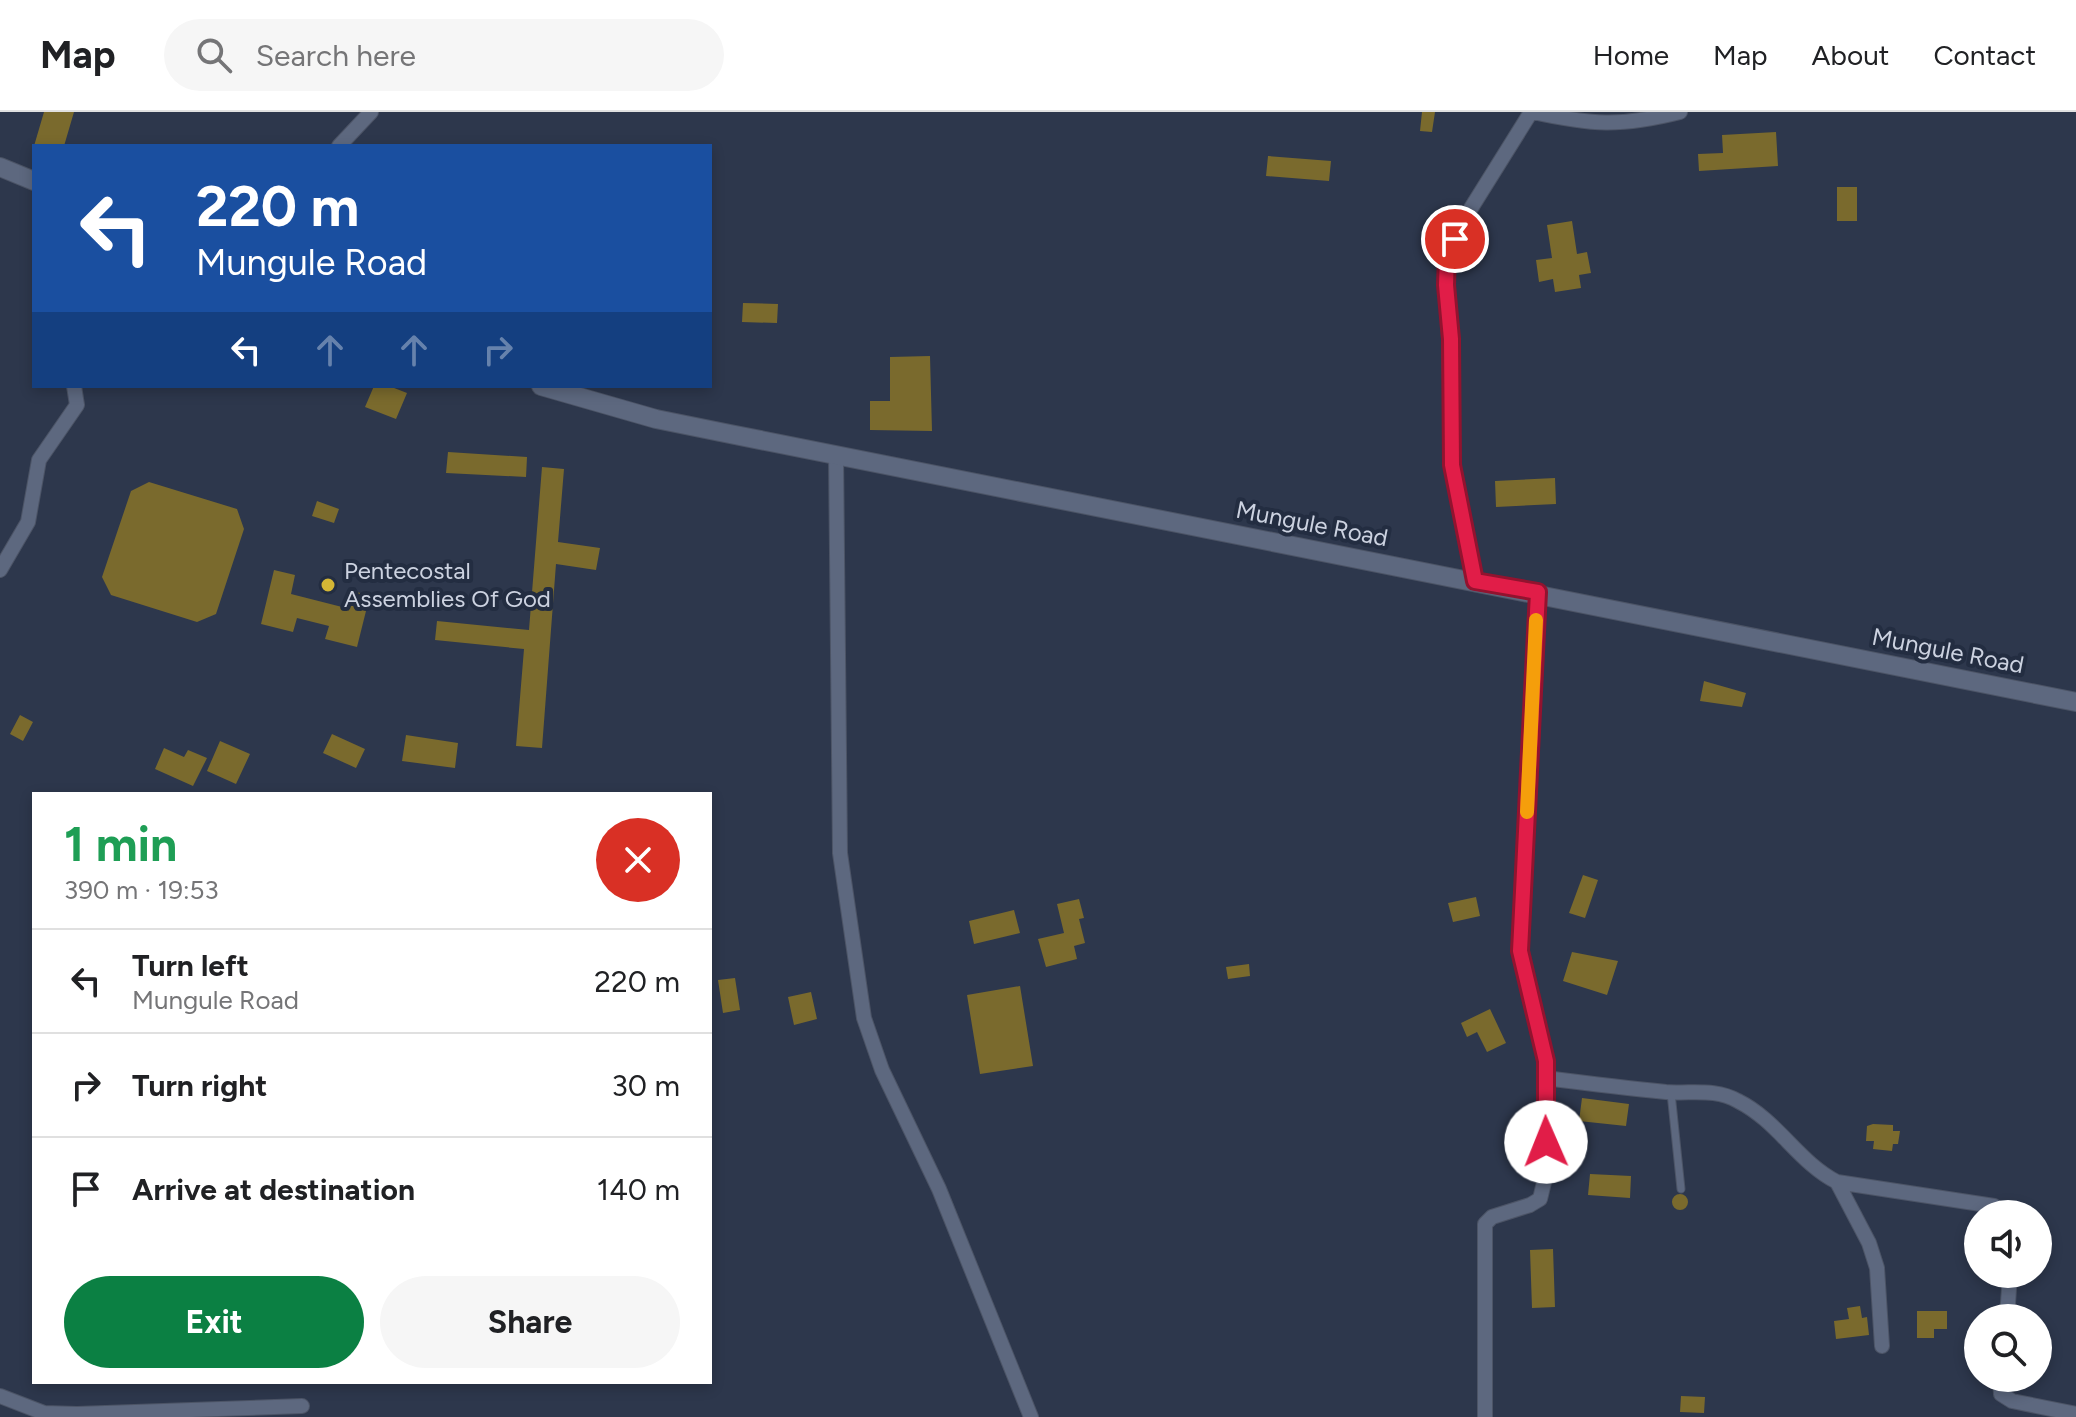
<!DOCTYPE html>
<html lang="en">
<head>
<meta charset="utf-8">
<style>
  body { margin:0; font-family:Figtree,sans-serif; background:#f6f6f6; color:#202124; height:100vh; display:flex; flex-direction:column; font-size:30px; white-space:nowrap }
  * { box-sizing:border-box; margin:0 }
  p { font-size:26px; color:#757577 }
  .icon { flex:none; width:44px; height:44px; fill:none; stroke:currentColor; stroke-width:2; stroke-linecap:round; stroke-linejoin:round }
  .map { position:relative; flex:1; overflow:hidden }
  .side { position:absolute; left:32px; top:680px; width:680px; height:592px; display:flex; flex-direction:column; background:#fff; border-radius:0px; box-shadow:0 4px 12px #0003 }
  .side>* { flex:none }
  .banner { position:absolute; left:32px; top:32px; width:680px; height:244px; border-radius:0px; box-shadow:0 4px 12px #0003; background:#1a4fa0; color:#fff; overflow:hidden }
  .fabs { position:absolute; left:1964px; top:1088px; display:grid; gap:16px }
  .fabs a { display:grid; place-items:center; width:88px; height:88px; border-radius:50%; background:#fff; box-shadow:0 4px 12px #0003; font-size:40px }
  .pin { position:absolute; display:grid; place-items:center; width:68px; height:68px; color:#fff; margin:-34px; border:4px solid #fff; border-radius:50%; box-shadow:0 2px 8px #0007 }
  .me { position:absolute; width:88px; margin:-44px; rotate:359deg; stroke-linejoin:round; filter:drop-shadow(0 0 6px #0008) }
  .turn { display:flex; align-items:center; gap:28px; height:168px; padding:0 32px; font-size:36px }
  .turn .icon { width:104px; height:104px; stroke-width:2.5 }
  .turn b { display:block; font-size:56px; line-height:68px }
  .lanes { display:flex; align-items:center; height:76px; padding:0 32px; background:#0003; justify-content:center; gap:40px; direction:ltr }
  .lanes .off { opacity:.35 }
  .round { display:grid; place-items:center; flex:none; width:84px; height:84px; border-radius:42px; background:#f6f6f6 }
  .headline { display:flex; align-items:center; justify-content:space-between; height:136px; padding:0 32px }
  h1 { font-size:48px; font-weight:700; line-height:60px; color:#1e9e55 }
  .primary-button { display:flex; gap:16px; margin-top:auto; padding:16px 32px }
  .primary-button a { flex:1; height:92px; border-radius:48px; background:#0b8043; color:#fff; font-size:32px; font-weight:700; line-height:92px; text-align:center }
  .primary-button a+a { background:#f6f6f6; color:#202124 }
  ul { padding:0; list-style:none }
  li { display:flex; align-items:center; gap:24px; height:104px; padding:0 32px; border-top:2px solid #e0e0e0 }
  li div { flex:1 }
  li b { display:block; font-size:30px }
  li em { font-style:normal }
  header { display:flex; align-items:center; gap:48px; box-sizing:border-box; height:112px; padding:0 40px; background:#fff; border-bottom:2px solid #e0e0e0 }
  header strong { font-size:38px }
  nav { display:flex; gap:44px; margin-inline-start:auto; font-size:28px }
  .search { width:560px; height:72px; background:#f6f6f6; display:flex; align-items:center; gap:20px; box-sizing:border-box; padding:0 28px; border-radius:44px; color:#757577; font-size:30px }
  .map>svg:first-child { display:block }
  .building { fill:#7a6a2d }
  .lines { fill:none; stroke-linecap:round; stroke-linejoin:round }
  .service-casing { stroke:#4c5466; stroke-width:9 }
  .minor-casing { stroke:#4c5466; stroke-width:16 }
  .tertiary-casing { stroke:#4c5466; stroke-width:20 }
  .service { stroke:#5d687f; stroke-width:7 }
  .minor { stroke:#5d687f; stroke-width:14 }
  .tertiary { stroke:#5d687f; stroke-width:18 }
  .route-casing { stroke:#92132f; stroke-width:20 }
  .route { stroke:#e11d48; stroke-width:14 }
  .slow { stroke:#f59e0b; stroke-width:14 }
  .poi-dot { fill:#d4b635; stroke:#232d41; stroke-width:3 }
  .labels { text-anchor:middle; stroke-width:8; stroke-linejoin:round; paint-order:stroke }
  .street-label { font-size:24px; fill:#ccd2e0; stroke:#232d41 }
  .poi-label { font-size:24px; fill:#ccd2e0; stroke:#232d41; text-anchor:start }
</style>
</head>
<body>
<header>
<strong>Map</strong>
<div class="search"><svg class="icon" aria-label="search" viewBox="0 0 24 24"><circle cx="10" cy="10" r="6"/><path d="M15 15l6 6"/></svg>Search here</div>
<nav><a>Home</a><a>Map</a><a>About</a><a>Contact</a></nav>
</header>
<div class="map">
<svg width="2076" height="1305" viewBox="0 0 2076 1305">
  <rect width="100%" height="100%" fill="#2d374c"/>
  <path class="building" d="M44,0H74L64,34H34Z
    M1422,0H1435L1432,20L1420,19Z
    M1776,20L1778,54L1699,59L1698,42L1723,41L1722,23Z
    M1268,44L1331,49L1329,69L1266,64Z
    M1837,75H1857V109H1837Z
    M1572,109L1577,142L1587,140L1591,161L1579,163L1581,176L1555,180L1553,167L1539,170L1536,148L1552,146L1547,113Z
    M743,191L778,192L777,211L742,210Z
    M930,244L932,319L870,318V289H890V245Z
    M374,274H389L407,281L396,307L365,295Z
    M448,340L527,345L526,365L446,361Z
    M542,355L564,357L558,430L600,436L596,458L556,452L542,636L516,634L524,537L435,528L437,509L529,518Z
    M1555,366L1556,392L1496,395L1495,369Z
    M149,370L237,397L244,417L216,502L197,510L111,483L102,465L131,379Z
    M317,389L339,397L334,411L312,404Z
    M274,458L295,463L291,482L346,496L351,479L370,483L357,535L325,527L329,514L297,506L293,520L261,512Z
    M1704,569L1746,581L1742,595L1700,589Z
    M20,603L33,610L23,629L10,622Z
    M332,622L365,637L356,656L323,641Z
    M406,623L458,631L455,656L402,649Z
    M220,629L250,642L236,672L207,659Z
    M164,636L184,645L188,638L207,646L193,674L155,657Z
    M1583,763L1598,768L1585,806L1569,801Z
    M1476,785L1480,804L1453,810L1448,791Z
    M1079,787L1084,806L1079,807L1085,831L1074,834L1077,847L1046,855L1038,827L1064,821L1057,792Z
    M1014,798L1020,821L974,832L969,809Z
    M1572,840L1618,849L1607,883L1563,869Z
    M1249,852L1250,864L1228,867L1226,855Z
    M735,866L740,898L723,901L718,868Z
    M1020,874L1033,954L980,962L967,883Z
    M811,880L817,907L794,913L788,885Z
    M1490,897L1506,931L1487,940L1477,920L1467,925L1461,911Z
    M1582,986L1629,992L1626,1014L1579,1009Z
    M1873,1012L1893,1013V1019H1900L1898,1032H1893L1892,1039L1873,1037L1874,1029H1866L1867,1014Z
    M1590,1062L1631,1064L1630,1086L1588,1083Z
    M1672 1090a8 8 0 1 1 16 0a8 8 0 1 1-16 0Z
    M1553,1137L1555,1195L1532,1196L1530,1138Z
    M1860,1194L1862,1206L1867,1205L1869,1223L1836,1227L1834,1209L1849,1207L1847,1196Z
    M1917,1199H1947V1217H1934V1226H1917Z
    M1681,1284L1705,1285L1704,1301L1680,1300Z"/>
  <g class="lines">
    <defs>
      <path id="service" d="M1671,981L1681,1077"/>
      <path id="minor" d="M1533,0C1591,13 1621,15 1680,0
        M339,34L371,0
        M836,342L840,741L864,906L882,958L939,1077L1031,1305
        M0,458L28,410L39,348L77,293L74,274
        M1475,469L1452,353L1447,144L1463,109L1531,0
        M1545,966C1585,971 1626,976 1666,980C1692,982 1715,976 1738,989C1778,1009 1798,1050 1837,1070L1994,1094L2005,1102
        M1837,1070L1869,1131L1877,1156L1882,1234
        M2007,1206L2010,1162
        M2000,1266L2001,1282L2012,1289L2076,1302
        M0,1284L44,1301L77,1302L302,1294
        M1485,1305V1112L1492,1105L1530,1093L1540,1087L1546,1062V949L1520,839L1538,480"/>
      <path id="tertiary" d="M0,55L34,69
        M541,274L656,307L730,322L2076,590"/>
    </defs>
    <use href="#service" class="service-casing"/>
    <use href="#minor" class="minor-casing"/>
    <use href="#tertiary" class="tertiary-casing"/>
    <use href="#service" class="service"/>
    <use href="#minor" class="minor"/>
    <use href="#tertiary" class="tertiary"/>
  </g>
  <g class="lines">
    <defs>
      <path id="route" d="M1455,127L1447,144L1446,173L1451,227L1452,353L1475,469L1538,480L1520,839L1546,949V1030"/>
    </defs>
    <use href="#route" class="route-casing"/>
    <use href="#route" class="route"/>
    <path class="slow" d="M1527,700L1536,508"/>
  </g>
  <circle class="poi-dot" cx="328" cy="473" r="8"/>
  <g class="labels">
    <g class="street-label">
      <text transform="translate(1312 412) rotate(11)" y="8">Mungule Road</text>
      <text transform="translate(1948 539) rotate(11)" y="8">Mungule Road</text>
    </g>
    <g class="poi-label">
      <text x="344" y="467">Pentecostal<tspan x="344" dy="28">Assemblies Of God</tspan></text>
    </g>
  </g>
</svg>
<div class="fabs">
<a><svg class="icon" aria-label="sound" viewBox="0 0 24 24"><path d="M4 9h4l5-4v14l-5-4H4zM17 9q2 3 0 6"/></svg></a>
<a><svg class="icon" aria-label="search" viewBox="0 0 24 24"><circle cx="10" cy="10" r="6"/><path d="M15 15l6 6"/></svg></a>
</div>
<div class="pin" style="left:1455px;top:127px;background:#d93025"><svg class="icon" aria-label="arrive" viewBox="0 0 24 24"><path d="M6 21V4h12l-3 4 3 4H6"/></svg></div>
<svg class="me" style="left:1546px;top:1030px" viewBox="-20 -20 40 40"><circle r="19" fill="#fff"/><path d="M0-13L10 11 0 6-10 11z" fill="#e11d48"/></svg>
<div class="banner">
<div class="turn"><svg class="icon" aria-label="left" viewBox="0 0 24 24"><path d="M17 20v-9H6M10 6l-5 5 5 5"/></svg><div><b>220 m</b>Mungule Road</div></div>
<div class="lanes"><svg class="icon" aria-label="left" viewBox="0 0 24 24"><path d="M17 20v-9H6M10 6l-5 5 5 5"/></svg><svg class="icon off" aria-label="ahead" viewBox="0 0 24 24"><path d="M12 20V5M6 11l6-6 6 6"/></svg><svg class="icon off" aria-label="ahead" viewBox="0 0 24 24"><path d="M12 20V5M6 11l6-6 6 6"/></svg><svg class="icon off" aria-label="right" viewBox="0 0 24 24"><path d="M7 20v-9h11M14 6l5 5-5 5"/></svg></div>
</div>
<section class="side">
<div class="headline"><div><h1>1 min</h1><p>390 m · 19:53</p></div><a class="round" style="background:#d93025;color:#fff"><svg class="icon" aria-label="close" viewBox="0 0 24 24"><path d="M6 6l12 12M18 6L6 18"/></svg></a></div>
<ul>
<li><svg class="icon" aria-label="left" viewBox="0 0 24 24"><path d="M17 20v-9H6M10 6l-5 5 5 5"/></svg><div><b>Turn left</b><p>Mungule Road</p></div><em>220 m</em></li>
<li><svg class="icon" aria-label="right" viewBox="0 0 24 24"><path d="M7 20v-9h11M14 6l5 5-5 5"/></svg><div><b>Turn right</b></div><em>30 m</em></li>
<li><svg class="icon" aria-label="arrive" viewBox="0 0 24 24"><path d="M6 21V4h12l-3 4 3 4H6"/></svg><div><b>Arrive at destination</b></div><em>140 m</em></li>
</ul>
<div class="primary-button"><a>Exit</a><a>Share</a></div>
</section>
</div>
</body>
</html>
